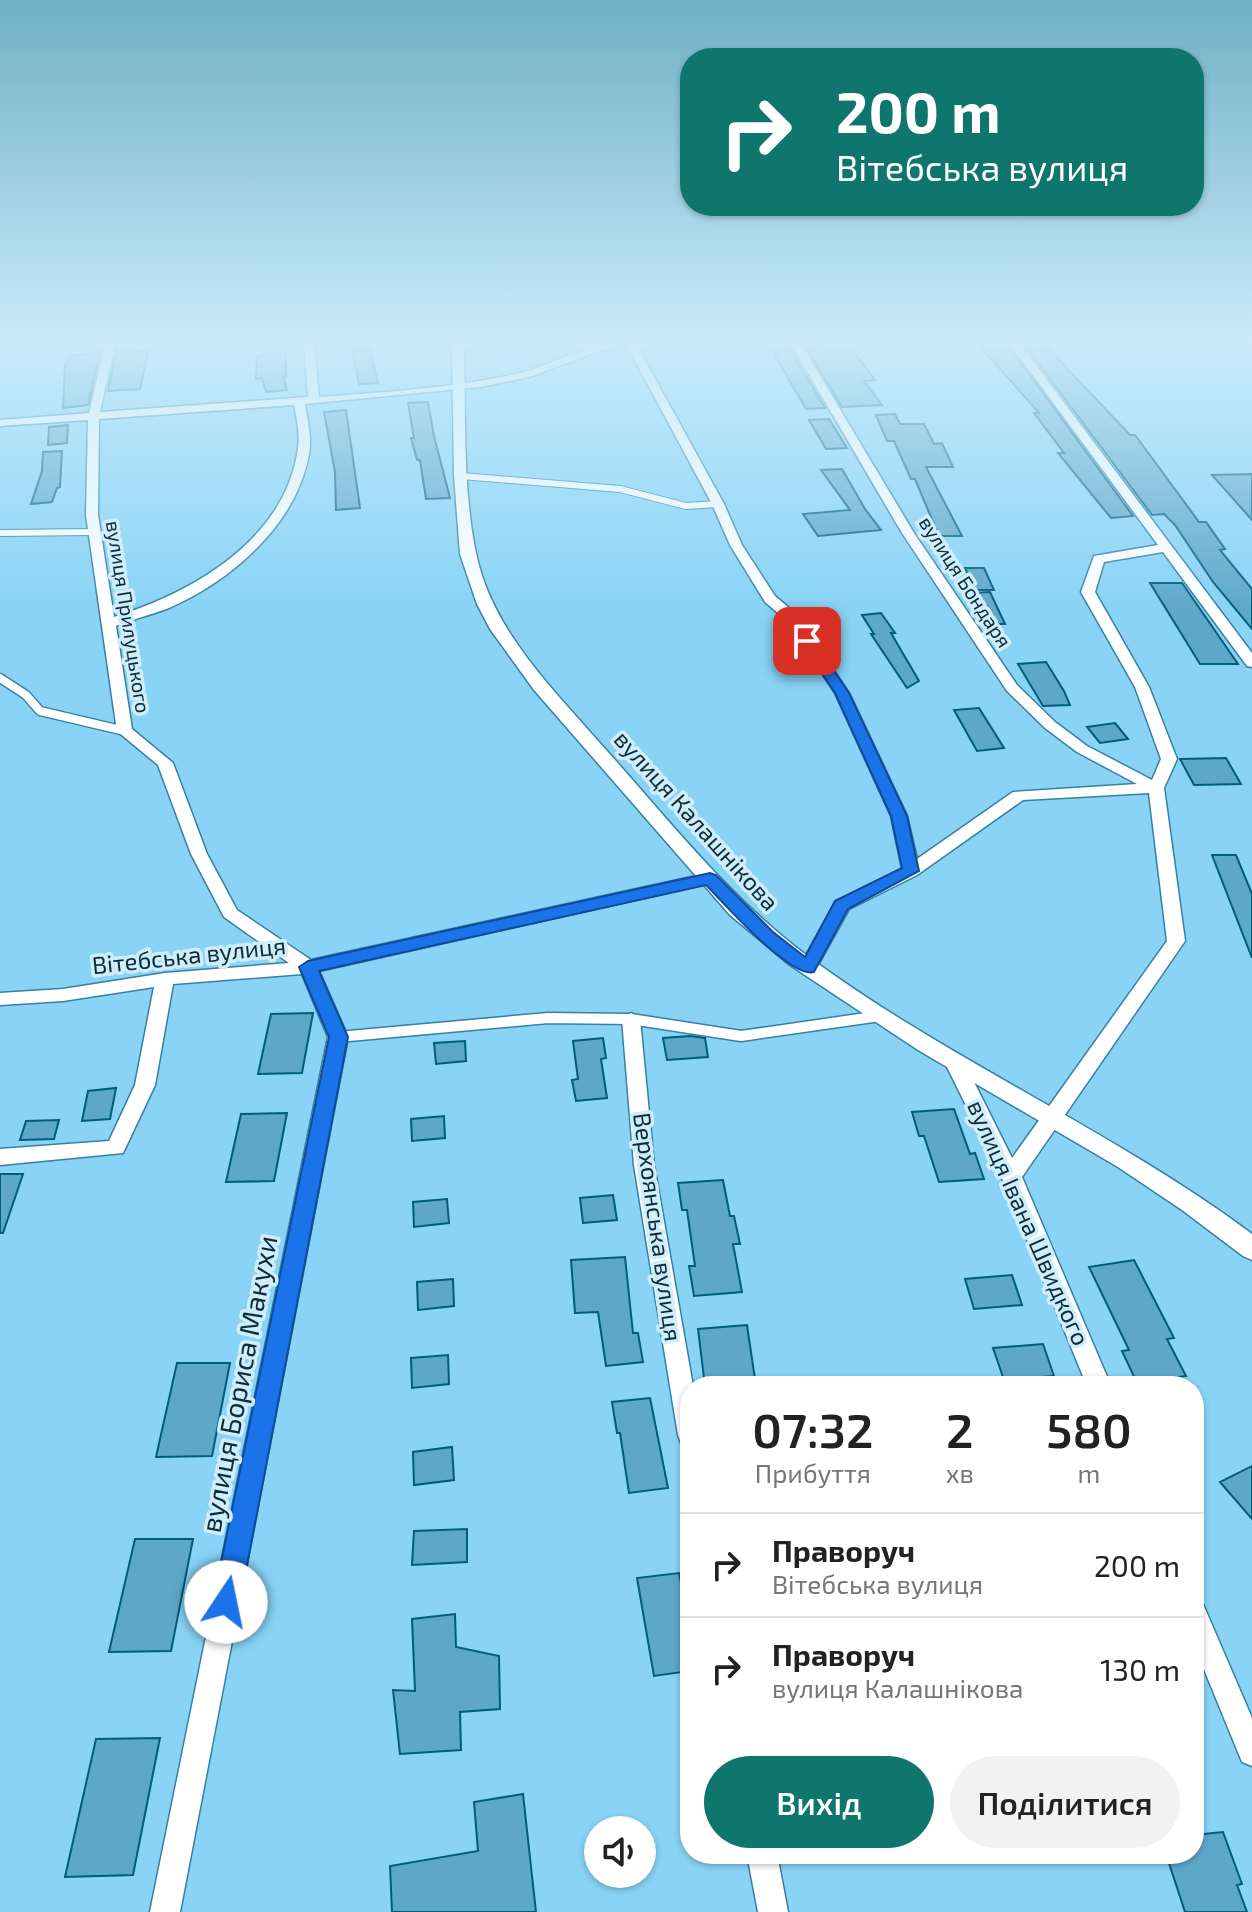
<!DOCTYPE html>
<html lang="uk">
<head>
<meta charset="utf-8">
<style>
  body { margin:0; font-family:"Exo 2",sans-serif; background:#f2f2f2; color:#222; height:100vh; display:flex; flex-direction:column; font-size:30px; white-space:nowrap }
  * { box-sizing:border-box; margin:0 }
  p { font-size:26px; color:#767676 }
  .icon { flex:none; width:44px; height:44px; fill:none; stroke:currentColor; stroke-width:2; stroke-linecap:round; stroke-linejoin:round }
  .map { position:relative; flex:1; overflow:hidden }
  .side { position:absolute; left:680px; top:1376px; width:524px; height:488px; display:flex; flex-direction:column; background:#fff; border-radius:32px; box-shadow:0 2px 6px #0004 }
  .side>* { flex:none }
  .hud { position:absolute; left:680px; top:48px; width:524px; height:168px; border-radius:32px; box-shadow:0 2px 6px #0004; background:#0f766e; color:#fff; overflow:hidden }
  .fabs { position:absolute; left:584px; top:1816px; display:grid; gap:16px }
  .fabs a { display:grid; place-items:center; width:72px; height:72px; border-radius:50%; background:#fff; box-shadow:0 2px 6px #0004; font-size:40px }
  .pin { position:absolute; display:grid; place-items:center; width:68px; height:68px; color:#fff; margin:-34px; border-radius:16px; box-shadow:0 4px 12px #0006 }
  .me { position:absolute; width:88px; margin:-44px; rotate:11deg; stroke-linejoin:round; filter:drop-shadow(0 0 6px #0008) }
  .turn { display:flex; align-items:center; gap:28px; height:168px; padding:0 24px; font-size:36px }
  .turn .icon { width:104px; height:104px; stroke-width:2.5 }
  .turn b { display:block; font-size:56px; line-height:68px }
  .eta { display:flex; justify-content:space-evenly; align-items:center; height:136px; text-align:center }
  .eta b { font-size:48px; font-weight:600; line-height:56px }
  .cta { display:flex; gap:16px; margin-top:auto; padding:16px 24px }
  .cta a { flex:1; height:92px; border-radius:48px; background:#0f766e; color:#fff; font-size:32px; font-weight:600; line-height:92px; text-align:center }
  .cta a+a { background:#f2f2f2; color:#222 }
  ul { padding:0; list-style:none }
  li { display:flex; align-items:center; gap:24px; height:104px; padding:0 24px; border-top:2px solid #e0e0e0 }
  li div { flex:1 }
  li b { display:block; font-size:30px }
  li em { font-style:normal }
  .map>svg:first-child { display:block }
  .building { fill:#5da7c9; stroke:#005d7c; stroke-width:2 }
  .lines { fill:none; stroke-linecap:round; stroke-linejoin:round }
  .service-far2-casing { stroke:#3681a2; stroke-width:8 }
  .service-far1-casing { stroke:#3681a2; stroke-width:11 }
  .service-casing { stroke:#3681a2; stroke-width:13 }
  .minor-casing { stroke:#3681a2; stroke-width:3 }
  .tertiary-casing { stroke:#3681a2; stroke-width:3 }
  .service-far2 { stroke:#fff; stroke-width:6 }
  .service-far1 { stroke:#fff; stroke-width:8 }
  .service { stroke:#fff; stroke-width:10 }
  .minor { fill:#fff; fill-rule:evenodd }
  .tertiary { fill:#fff; fill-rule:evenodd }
  .route { fill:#1a73e8; stroke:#114b97; stroke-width:2 }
  .labels { text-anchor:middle; stroke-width:7; stroke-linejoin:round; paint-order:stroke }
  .far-street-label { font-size:20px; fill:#0c2c3a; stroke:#d0edfb }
  .street-label { font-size:24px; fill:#0c2c3a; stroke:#d0edfb }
  .near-street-label { font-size:28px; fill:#0c2c3a; stroke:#d0edfb }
</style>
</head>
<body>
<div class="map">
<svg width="1252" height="1912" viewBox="0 0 1252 1912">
  <rect width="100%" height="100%" fill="#88d3f6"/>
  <path class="building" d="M825,344H848L875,380L864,381L882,405L842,407L806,347Z
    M978,344H1007L1133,516L1111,518L1058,453H1064L1034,413H1039Z
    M1024,344H1044L1130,435H1135L1199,522H1206L1225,549L1220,550L1252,589V629L1213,582L1175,525L1164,514L1152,515Z
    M369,347L378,383L359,384L352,348Z
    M790,349L825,408L806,409L774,354H779L776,351Z
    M148,351L140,389L108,391L116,352Z
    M100,352L88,405L63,408L65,366L70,356Z
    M286,353V376H283L287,390L266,392L262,378L256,379L257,357H262V354Z
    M428,402L434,436L450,498L426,499L420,460H417L411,438H414L408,403Z
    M346,410L360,508L336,510L335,472L324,412Z
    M895,414L900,424H924L934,444L942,443L953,467H926L962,536H939L915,479H911L894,441H887L876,415Z
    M829,419L847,448L826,449L809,420Z
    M68,425L67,443L48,445L49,427Z
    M62,451L60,487L57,488L52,502L31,504L42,471L43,452Z
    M842,469L865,509L881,530L818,536L803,514L850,510L821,470Z
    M1252,474V520L1212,475Z
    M965,568H984L994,590H975Z
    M1150,583H1182L1238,664H1200Z
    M990,592L1005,624H984L970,593Z
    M881,613L895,633H891L919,681L907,688L871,634H874L862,615Z
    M1046,662L1064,691L1070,705L1043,706L1018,664Z
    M979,708L1004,748L977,751L954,710Z
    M1115,723L1128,739L1100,743L1087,727Z
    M1226,758L1241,784L1194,785L1180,759Z
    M1212,855H1236L1252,894V958Z
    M313,1013L302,1073L258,1074L271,1014Z
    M690,1036L705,1038L708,1057L667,1060L663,1038Z
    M603,1038L606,1058L601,1059L607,1098L576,1101L572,1080L578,1079L573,1041Z
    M465,1041L466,1061L436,1064L434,1043Z
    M116,1088L110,1119L82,1121L88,1091Z
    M954,1109L970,1154L975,1153L984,1179L939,1182L924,1136H919L912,1112Z
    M287,1113L274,1181L226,1182L241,1114Z
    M444,1116L445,1138L412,1141L411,1119Z
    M59,1120L54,1139L20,1140L26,1121Z
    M0,1174H23L3,1233H0Z
    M723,1180L730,1216H734L740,1244H733L742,1292L694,1296L689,1266H695L687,1210H682L678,1183Z
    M613,1195L617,1220L583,1223L580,1198Z
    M447,1199L449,1223L414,1227L413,1202Z
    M625,1257L633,1333H638L643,1362L606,1366L598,1312L575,1313L571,1260Z
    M1134,1260L1174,1338L1167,1339L1186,1376L1137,1383L1122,1351L1129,1350L1089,1267Z
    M1012,1275L1022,1305L974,1309L965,1279Z
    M453,1279L454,1306L418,1310L417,1282Z
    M747,1325L756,1386H705L698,1329Z
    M1043,1344L1054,1376L1004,1380L993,1348Z
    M448,1355L449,1384L412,1388L411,1358Z
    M177,1363H230L212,1456L156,1457Z
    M650,1398L668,1488L629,1493L620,1433H617L612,1402Z
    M452,1447L454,1480L414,1485L413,1452Z
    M1252,1466V1519L1220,1482Z
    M467,1529V1562L412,1565L414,1531Z
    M135,1539H193L171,1651L109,1652Z
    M679,1573L690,1630V1671L654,1676L637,1578Z
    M455,1614L456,1647L499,1656L500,1709L460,1712L461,1750L400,1754L393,1690L415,1691L412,1619Z
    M160,1738L133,1875L65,1877L96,1739Z
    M523,1794L536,1912H392L390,1866L478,1851L474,1802Z
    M1223,1832L1242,1884L1237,1885L1247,1912H1185L1166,1854H1194V1835Z"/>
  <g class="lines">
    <defs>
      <path id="service-far2" d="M461,476L620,489L686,506L718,504
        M0,533L95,532"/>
      <path id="service-far1" d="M0,678L26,695L40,711L125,731"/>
      <path id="service" d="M338,1037L548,1018L631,1019L741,1036L880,1016"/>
      <path id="minor" d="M105,344H115L100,412L308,397L304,344H314L319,397C386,392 454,388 520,373C553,365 584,344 619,344L529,377L480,387L305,404C307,418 311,433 310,447C301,521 233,580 169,608C151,615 133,619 116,626L132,729L173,763L207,854L237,910L311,960L710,873L718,878L710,883L319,971L348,1037L180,1912H150L328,1037L302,974L173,984L155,1085L123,1153L0,1165V1149L109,1141L135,1085L154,987L63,1001L0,1005V993L63,989L165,973L289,963L224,917L191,854L158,765L117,731L86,515L88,420L0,426V420L89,413ZM294,405C297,419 300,434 298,448C286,539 194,592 114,617L98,515L99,419Z
        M626,344H636L724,504L742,545L775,596L795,613L849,693L907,816L917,859L1013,792L1137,784L1077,752L1045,728L1007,691L902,533L791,344H801L914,533L1017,685L1055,722L1087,746L1152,780L1161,759L1135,687L1081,592L1094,556L1158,545L1010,344H1020L1252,653V667L1247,666L1163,552L1104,562L1095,592L1149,687L1177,759L1164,788L1185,941L1022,1177L1111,1386H1087L1001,1176L944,1061L947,1056H961L1012,1158L1167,941L1149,793L1023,800L917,875L849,909L814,972H802L799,968L836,901L902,869L891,816L835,693L785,619L765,602L730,545L712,504Z
        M631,1013L640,1019L654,1165L693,1386H690V1446L681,1443L678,1435L634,1165L622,1019Z
        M1194,1600L1203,1604L1252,1718V1766L1242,1762L1194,1645Z
        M747,1854H777L788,1912H758Z"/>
      <path id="tertiary" d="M452,344H464C466,413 462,486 476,553C491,628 550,686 599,742C665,815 727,896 806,955C947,1060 1111,1129 1252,1234V1260L1243,1256L1182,1210L1118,1167L918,1050L790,965L730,915L534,690L490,629L477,604L460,554L454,476Z"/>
    </defs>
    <use href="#service-far2" class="service-far2-casing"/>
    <use href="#service-far1" class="service-far1-casing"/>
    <use href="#service" class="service-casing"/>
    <use href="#minor" class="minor-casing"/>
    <use href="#tertiary" class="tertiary-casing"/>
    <use href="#service-far2" class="service-far2"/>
    <use href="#service-far1" class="service-far1"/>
    <use href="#service" class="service"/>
    <use href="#minor" class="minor"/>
    <use href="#tertiary" class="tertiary"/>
  </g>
  <linearGradient id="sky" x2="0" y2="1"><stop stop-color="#70b0c5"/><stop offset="0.56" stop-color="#c9ebfb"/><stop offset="1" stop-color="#c9ebfb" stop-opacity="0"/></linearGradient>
  <rect width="1252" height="612" fill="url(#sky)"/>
  <path class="route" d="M807,637L812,638L849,693L907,816L919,871L848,909L814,972C790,979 724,903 706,885L319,971L348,1037L240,1602L236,1611L226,1615L217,1611L213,1602L329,1037L299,967L308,961L710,873L716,875L773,932L805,957L835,901L902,868L891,816L835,693L800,641Z"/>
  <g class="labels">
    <g class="far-street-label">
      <text transform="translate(965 582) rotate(57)" y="7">вулиця Бондаря</text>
      <text transform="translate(128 617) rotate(81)" y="7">вулиця Прилуцького</text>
    </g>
    <g class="street-label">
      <text transform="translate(696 821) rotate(48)" y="8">вулиця Калашнікова</text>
      <text transform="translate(189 956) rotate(-6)" y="8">Вітебська вулиця</text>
      <text transform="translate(1028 1223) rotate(66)" y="8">вулиця Івана Швидкого</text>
      <text transform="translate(657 1227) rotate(82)" y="8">Верхоянська вулиця</text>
    </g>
    <g class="near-street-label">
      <text transform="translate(239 1384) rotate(-79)" y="10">вулиця Бориса Макухи</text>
    </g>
  </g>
</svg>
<div class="fabs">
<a><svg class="icon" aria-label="sound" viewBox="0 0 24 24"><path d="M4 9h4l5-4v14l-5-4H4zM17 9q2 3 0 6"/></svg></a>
</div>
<div class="pin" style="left:807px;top:641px;background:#d93025"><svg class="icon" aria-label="arrive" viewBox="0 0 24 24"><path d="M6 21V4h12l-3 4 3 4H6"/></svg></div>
<svg class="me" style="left:226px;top:1602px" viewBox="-20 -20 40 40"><circle r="19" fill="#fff"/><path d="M0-13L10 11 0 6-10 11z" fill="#1a73e8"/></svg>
<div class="hud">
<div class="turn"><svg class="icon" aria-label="right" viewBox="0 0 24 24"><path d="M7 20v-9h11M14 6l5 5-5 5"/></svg><div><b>200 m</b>Вітебська вулиця</div></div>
</div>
<section class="side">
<div class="eta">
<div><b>07:32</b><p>Прибуття</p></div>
<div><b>2</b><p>хв</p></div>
<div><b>580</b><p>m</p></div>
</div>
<ul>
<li><svg class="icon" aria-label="right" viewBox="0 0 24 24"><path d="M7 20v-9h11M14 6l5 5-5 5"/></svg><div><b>Праворуч</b><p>Вітебська вулиця</p></div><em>200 m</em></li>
<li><svg class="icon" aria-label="right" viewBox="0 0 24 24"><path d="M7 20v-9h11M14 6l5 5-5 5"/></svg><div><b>Праворуч</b><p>вулиця Калашнікова</p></div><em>130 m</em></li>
</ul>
<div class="cta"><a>Вихід</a><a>Поділитися</a></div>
</section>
</div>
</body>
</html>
